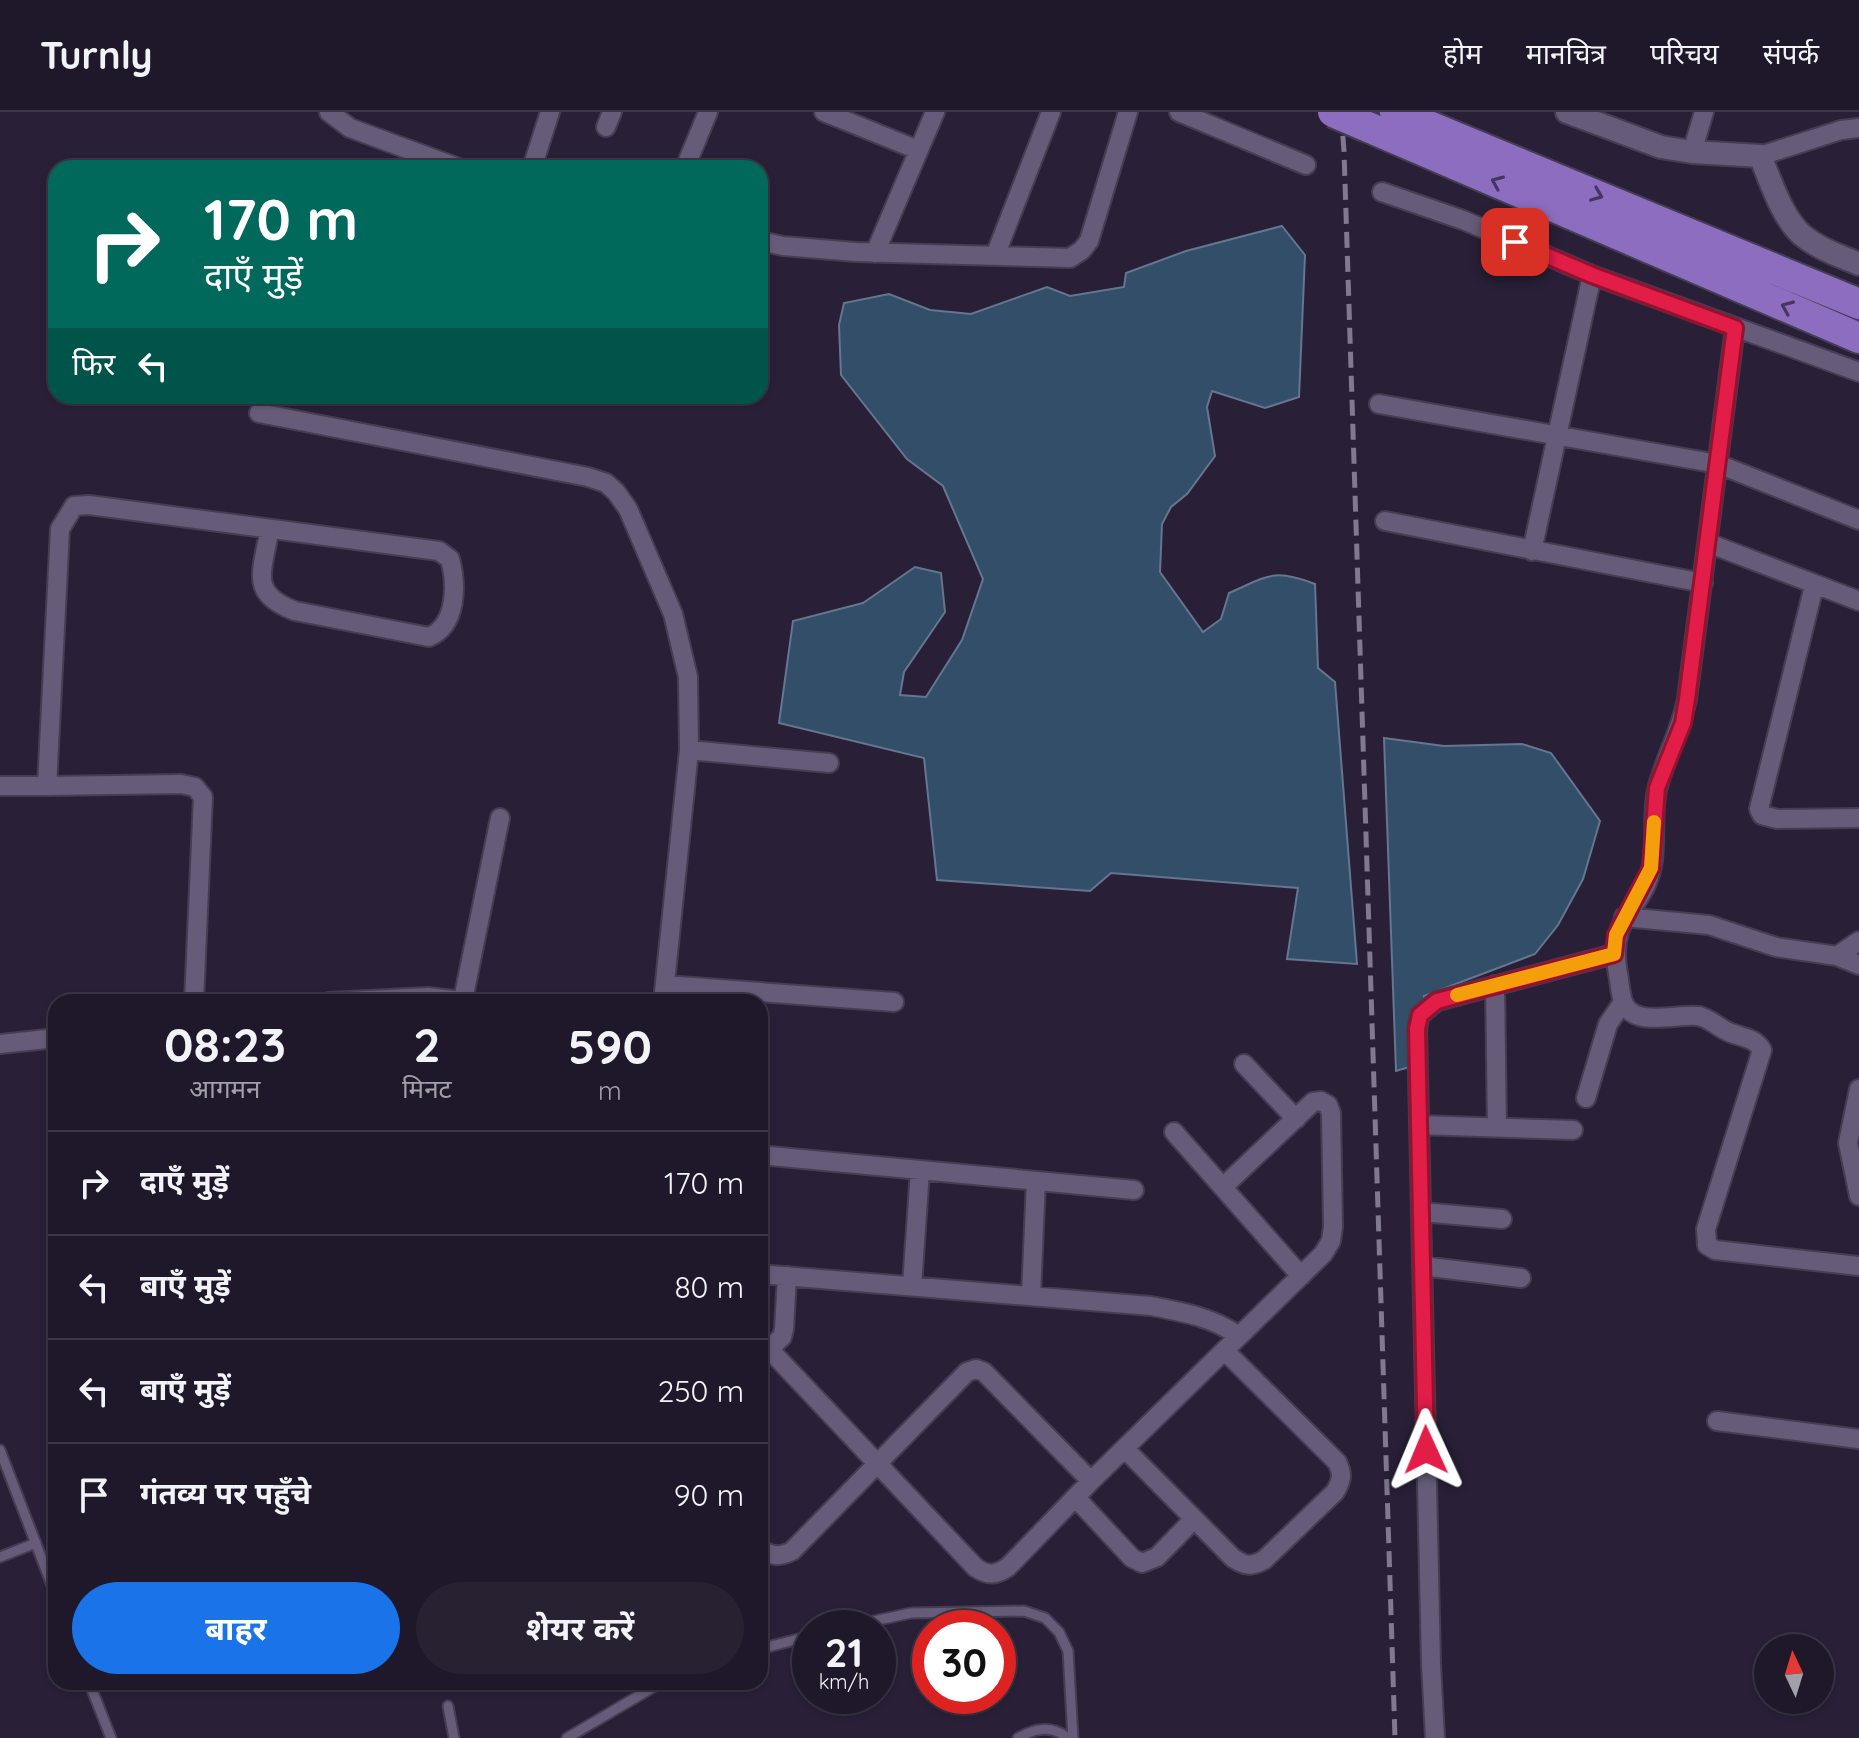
<!DOCTYPE html>
<html lang="hi">
<head>
<meta charset="utf-8">
<style>
  body { margin:0; font-family:Quicksand,"Noto Sans Devanagari",sans-serif; background:#272132; color:#f1f3f6; height:100vh; display:flex; flex-direction:column; font-size:30px; white-space:nowrap }
  * { box-sizing:border-box; margin:0 }
  p { font-size:26px; color:#a1a0a8 }
  .icon { flex:none; width:44px; height:44px; fill:none; stroke:currentColor; stroke-width:2; stroke-linecap:round; stroke-linejoin:round }
  .map { position:relative; flex:1; overflow:hidden }
  .drawer { position:absolute; left:48px; top:882px; width:720px; height:696px; display:flex; flex-direction:column; background:#1f182a; border-radius:24px; box-shadow:0 2px 6px #0004,0 0 0 2px #3c3747 }
  .drawer>* { flex:none }
  .banner { position:absolute; left:48px; top:48px; width:720px; height:244px; border-radius:24px; box-shadow:0 2px 6px #0004,0 0 0 2px #3c3747; background:#00695c; color:#fff; overflow:hidden }
  .needle { width:52px; rotate:356deg }
  .controls { position:absolute; left:1754px; top:1522px; display:grid; gap:16px }
  .controls a { display:grid; place-items:center; width:80px; height:80px; border-radius:50%; background:#1f182a; box-shadow:0 2px 6px #0004,0 0 0 2px #3c3747; font-size:40px }
  .speed { position:absolute; left:792px; top:1498px; display:flex; gap:16px; font-size:40px; font-weight:700; text-align:center }
  .speed>* { display:grid; place-content:center; width:104px; height:104px; border-radius:50%; background:#1f182a; box-shadow:0 2px 6px #0004,0 0 0 2px #3c3747; line-height:1 }
  .speed small { font-size:20px; font-weight:400 }
  .speed .limit { border:12px solid #d22; background:#fff; color:#111 }
  .pin { position:absolute; display:grid; place-items:center; width:68px; height:68px; color:#fff; margin:-34px; border-radius:16px; box-shadow:0 4px 12px #0006 }
  .me { position:absolute; width:88px; margin:-44px; rotate:359deg; stroke-linejoin:round; filter:drop-shadow(0 0 6px #0008) }
  .turn { display:flex; align-items:center; gap:28px; height:168px; padding:0 24px; font-size:36px }
  .turn .icon { width:104px; height:104px; stroke-width:2.5 }
  .turn b { display:block; font-size:56px; line-height:68px }
  .then { display:flex; align-items:center; height:76px; padding:0 24px; background:#0003; gap:16px; font-size:30px }
  .eta { display:flex; justify-content:space-evenly; align-items:center; height:136px; text-align:center }
  .eta b { font-size:48px; font-weight:700; line-height:56px }
  .action { display:flex; gap:16px; margin-top:auto; padding:16px 24px }
  .action a { flex:1; height:92px; border-radius:48px; background:#1a73e8; color:#fff; font-size:32px; font-weight:700; line-height:92px; text-align:center }
  .action a+a { background:#272132; color:#f1f3f6 }
  ul { padding:0; list-style:none }
  li { display:flex; align-items:center; gap:24px; height:104px; padding:0 24px; border-top:2px solid #3c3747 }
  li div { flex:1 }
  li b { display:block; font-size:30px }
  li em { font-style:normal }
  header { display:flex; align-items:center; gap:48px; box-sizing:border-box; height:112px; padding:0 40px; background:#1f182a; border-bottom:2px solid #3c3747 }
  header strong { font-size:38px }
  nav { display:flex; gap:44px; margin-inline-start:auto; font-size:28px }
  .map>svg:first-child { display:block }
  .water { fill:#334e68; stroke:#65768e; stroke-width:2 }
  .lines { fill:none; stroke-linecap:round; stroke-linejoin:round }
  .service-casing { stroke:#463d53; stroke-width:13 }
  .minor-casing { stroke:#463d53; stroke-width:22 }
  .tertiary-casing { stroke:#463d53; stroke-width:26 }
  .trunk-casing { stroke:#463d53; stroke-width:34 }
  .service { stroke:#665c79; stroke-width:9 }
  .minor { stroke:#665c79; stroke-width:18 }
  .tertiary { stroke:#665c79; stroke-width:22 }
  .trunk { stroke:#8c6dc0; stroke-width:30 }
  .rail { stroke:#81798e; stroke-width:5; stroke-dasharray:16 8; stroke-linecap:butt }
  .trunk-bridge-casing { stroke:#463d53; stroke-width:34; stroke-linecap:butt }
  .trunk-bridge { stroke:#8c6dc0; stroke-width:30 }
  .oneway { stroke:#463461 }
  .route-casing { stroke:#92132f; stroke-width:20 }
  .route { stroke:#e11d48; stroke-width:14 }
  .slow { stroke:#f59e0b; stroke-width:14 }
</style>
</head>
<body>
<header>
<strong>Turnly</strong>
<nav><a>होम</a><a>मानचित्र</a><a>परिचय</a><a>संपर्क</a></nav>
</header>
<div class="map">
<svg width="1859" height="1626" viewBox="0 0 1859 1626">
  <rect width="100%" height="100%" fill="#292038"/>
  <path class="water" d="M1282,114L1305,143L1299,285L1265,296L1212,279L1207,295L1215,344L1187,382L1171,395L1162,412L1160,460L1203,520L1221,507L1229,481C1268,464 1273,456 1315,472L1318,556L1335,570L1357,852L1287,847L1298,776L1111,761L1090,779L937,768L924,646L779,611L793,509L863,491L915,455L941,461L945,500L904,560L900,583L926,585L962,528L983,467L943,374L907,347L841,263L839,213L844,191L889,182L930,198L971,202L1047,175L1070,184L1124,175L1126,161L1186,139Z
    M1384,626L1444,634L1522,632L1551,641L1600,709L1583,767L1558,813L1535,842L1424,884L1423,951L1396,959Z"/>
  <g class="lines">
    <defs>
      <path id="service" d="M0,1338L56,1484
        M0,1445L36,1431
        M841,1516L911,1501L1024,1499L1045,1506L1059,1520L1068,1539L1073,1626
        M760,1537L810,1524
        M89,1570L111,1626
        M448,1594L454,1626
        M567,1626L662,1570
        M1018,1626C1035,1616 1051,1613 1068,1626"/>
      <path id="minor" d="M329,0L350,16L459,56
        M824,0L918,38
        M1179,0L1306,53
        M606,15L612,0
        M1692,40L1704,0
        M1760,44L1841,18L1859,16
        M532,56L550,0
        M685,56L708,0
        M1382,80L1463,108L1592,163L1859,260
        M760,129L783,134L856,140L1070,146L1082,138L1089,129L1128,0
        M875,141L935,0
        M995,144L1051,0
        M1735,216L1687,587C1681,618 1666,644 1658,674C1651,700 1657,728 1652,754C1643,800 1607,801 1618,862C1620,871 1620,883 1624,892C1636,916 1678,901 1699,904C1711,907 1720,917 1731,921C1744,926 1755,926 1762,938L1706,1117L1707,1133L1715,1138L1859,1154
        M1379,292L1718,352L1859,408
        M259,301L588,365L606,371L616,380L628,397L673,502L688,565L689,638L663,890
        M1385,409L1703,471
        M1708,431L1859,489
        M1532,439L1592,163
        M1814,474L1759,697L1762,703L1777,707L1859,706
        M689,638L829,651
        M0,674H47L60,417L74,394L89,393L439,439L450,447C457,473 457,513 429,525L295,499C248,481 263,460 269,419
        M47,674L181,672L195,675L203,685L194,890
        M1624,805L1709,813L1776,835L1837,844L1859,853
        M1837,844L1859,829
        M665,873L894,890
        M1495,873L1497,1015
        M463,888L500,706
        M329,890L428,885L470,890
        M0,932L56,926
        M1244,952L1296,1007
        M1859,977L1848,1031L1859,1084
        M1586,986L1608,912L1623,890
        M1419,1013L1573,1018
        M1174,1020L1301,1164
        M760,1043L1134,1078
        M1421,1100L1502,1107
        M1422,1154L1521,1166
        M760,1162L1151,1194C1183,1200 1212,1205 1239,1224
        M912,1174L920,1058
        M1031,1184L1036,1069
        M769,1237L976,1456C989,1464 996,1463 1008,1455L1091,1369
        M761,1244L782,1225L784,1217L787,1164
        M1717,1309L1859,1327
        M1125,1337L1233,1446C1245,1454 1251,1455 1264,1448L1335,1380C1342,1368 1343,1362 1337,1350L1225,1239
        M1076,1386L1132,1446L1142,1451L1157,1445L1194,1407
        M760,1436C771,1445 780,1445 792,1439L967,1260L976,1257L984,1260L1091,1369L1323,1142L1331,1129L1333,1115L1331,1001L1328,993L1321,989L1313,990L1223,1075
        M1435,1626L1431,1552L1417,917L1420,903L1437,889L1614,842"/>
      <path id="tertiary" d="M1567,0L1661,35L1692,40L1760,44C1771,69 1781,104 1802,123C1819,137 1840,144 1859,152"/>
      <path id="trunk" d="M1395,0L1859,192
        M1368,15L1859,226"/>
    </defs>
    <use href="#service" class="service-casing"/>
    <use href="#minor" class="minor-casing"/>
    <use href="#tertiary" class="tertiary-casing"/>
    <use href="#trunk" class="trunk-casing"/>
    <use href="#service" class="service"/>
    <use href="#minor" class="minor"/>
    <use href="#tertiary" class="tertiary"/>
    <use href="#trunk" class="trunk"/>
    <path class="rail" d="M1341,0L1344,39L1395,1626"/>
    <defs>
      <path id="trunk-bridge" d="M1333,0L1368,15"/>
    </defs>
    <use href="#trunk-bridge" class="trunk-bridge-casing"/>
    <use href="#trunk-bridge" class="trunk-bridge"/>
  </g>
  <defs><path id="oneway-chevron" d="M-2-3.5L2.5 0L-2 3.5" fill="none" stroke-width="1.6" stroke-linecap="round" stroke-linejoin="round" transform="scale(2)"/></defs>
  <g class="oneway">
    <use href="#oneway-chevron" transform="translate(1497 70) rotate(-157)"/>
    <use href="#oneway-chevron" transform="translate(1597 83) rotate(22)"/>
    <use href="#oneway-chevron" transform="translate(1787 195) rotate(-157)"/>
  </g>
  <g class="lines">
    <defs>
      <path id="route" d="M1426,1338L1417,917L1420,903L1437,889L1614,842L1616,823L1651,756L1657,676L1683,611L1687,587L1735,216L1592,163L1515,130"/>
    </defs>
    <use href="#route" class="route-casing"/>
    <use href="#route" class="route"/>
    <path class="slow" d="M1457,883L1614,842L1616,823L1651,756L1654,710"/>
  </g>
</svg>
<div class="controls">
<a><svg class="needle" viewBox="-14 -14 28 28"><path d="M0-13l5 13h-10z" fill="#e53935"/><path d="M0 13l5-13h-10z" fill="#a1a0a8"/></svg></a>
</div>
<div class="speed"><div>21<small>km/h</small></div><div class="limit">30</div></div>
<div class="pin" style="left:1515px;top:130px;background:#d93025"><svg class="icon" aria-label="arrive" viewBox="0 0 24 24"><path d="M6 21V4h12l-3 4 3 4H6"/></svg></div>
<svg class="me" style="left:1426px;top:1338px" viewBox="-20 -20 40 40"><path d="M0-17L14 15 0 8-14 15z" fill="#e11d48" stroke="#fff" stroke-width="4"/></svg>
<div class="banner">
<div class="turn"><svg class="icon" aria-label="right" viewBox="0 0 24 24"><path d="M7 20v-9h11M14 6l5 5-5 5"/></svg><div><b>170 m</b>दाएँ मुड़ें</div></div>
<div class="then">फिर<svg class="icon" aria-label="left" viewBox="0 0 24 24"><path d="M17 20v-9H6M10 6l-5 5 5 5"/></svg></div>
</div>
<section class="drawer">
<div class="eta">
<div><b>08:23</b><p>आगमन</p></div>
<div><b>2</b><p>मिनट</p></div>
<div><b>590</b><p>m</p></div>
</div>
<ul>
<li><svg class="icon" aria-label="right" viewBox="0 0 24 24"><path d="M7 20v-9h11M14 6l5 5-5 5"/></svg><div><b>दाएँ मुड़ें</b></div><em>170 m</em></li>
<li><svg class="icon" aria-label="left" viewBox="0 0 24 24"><path d="M17 20v-9H6M10 6l-5 5 5 5"/></svg><div><b>बाएँ मुड़ें</b></div><em>80 m</em></li>
<li><svg class="icon" aria-label="left" viewBox="0 0 24 24"><path d="M17 20v-9H6M10 6l-5 5 5 5"/></svg><div><b>बाएँ मुड़ें</b></div><em>250 m</em></li>
<li><svg class="icon" aria-label="arrive" viewBox="0 0 24 24"><path d="M6 21V4h12l-3 4 3 4H6"/></svg><div><b>गंतव्य पर पहुँचे</b></div><em>90 m</em></li>
</ul>
<div class="action"><a>बाहर</a><a>शेयर करें</a></div>
</section>
</div>
</body>
</html>
